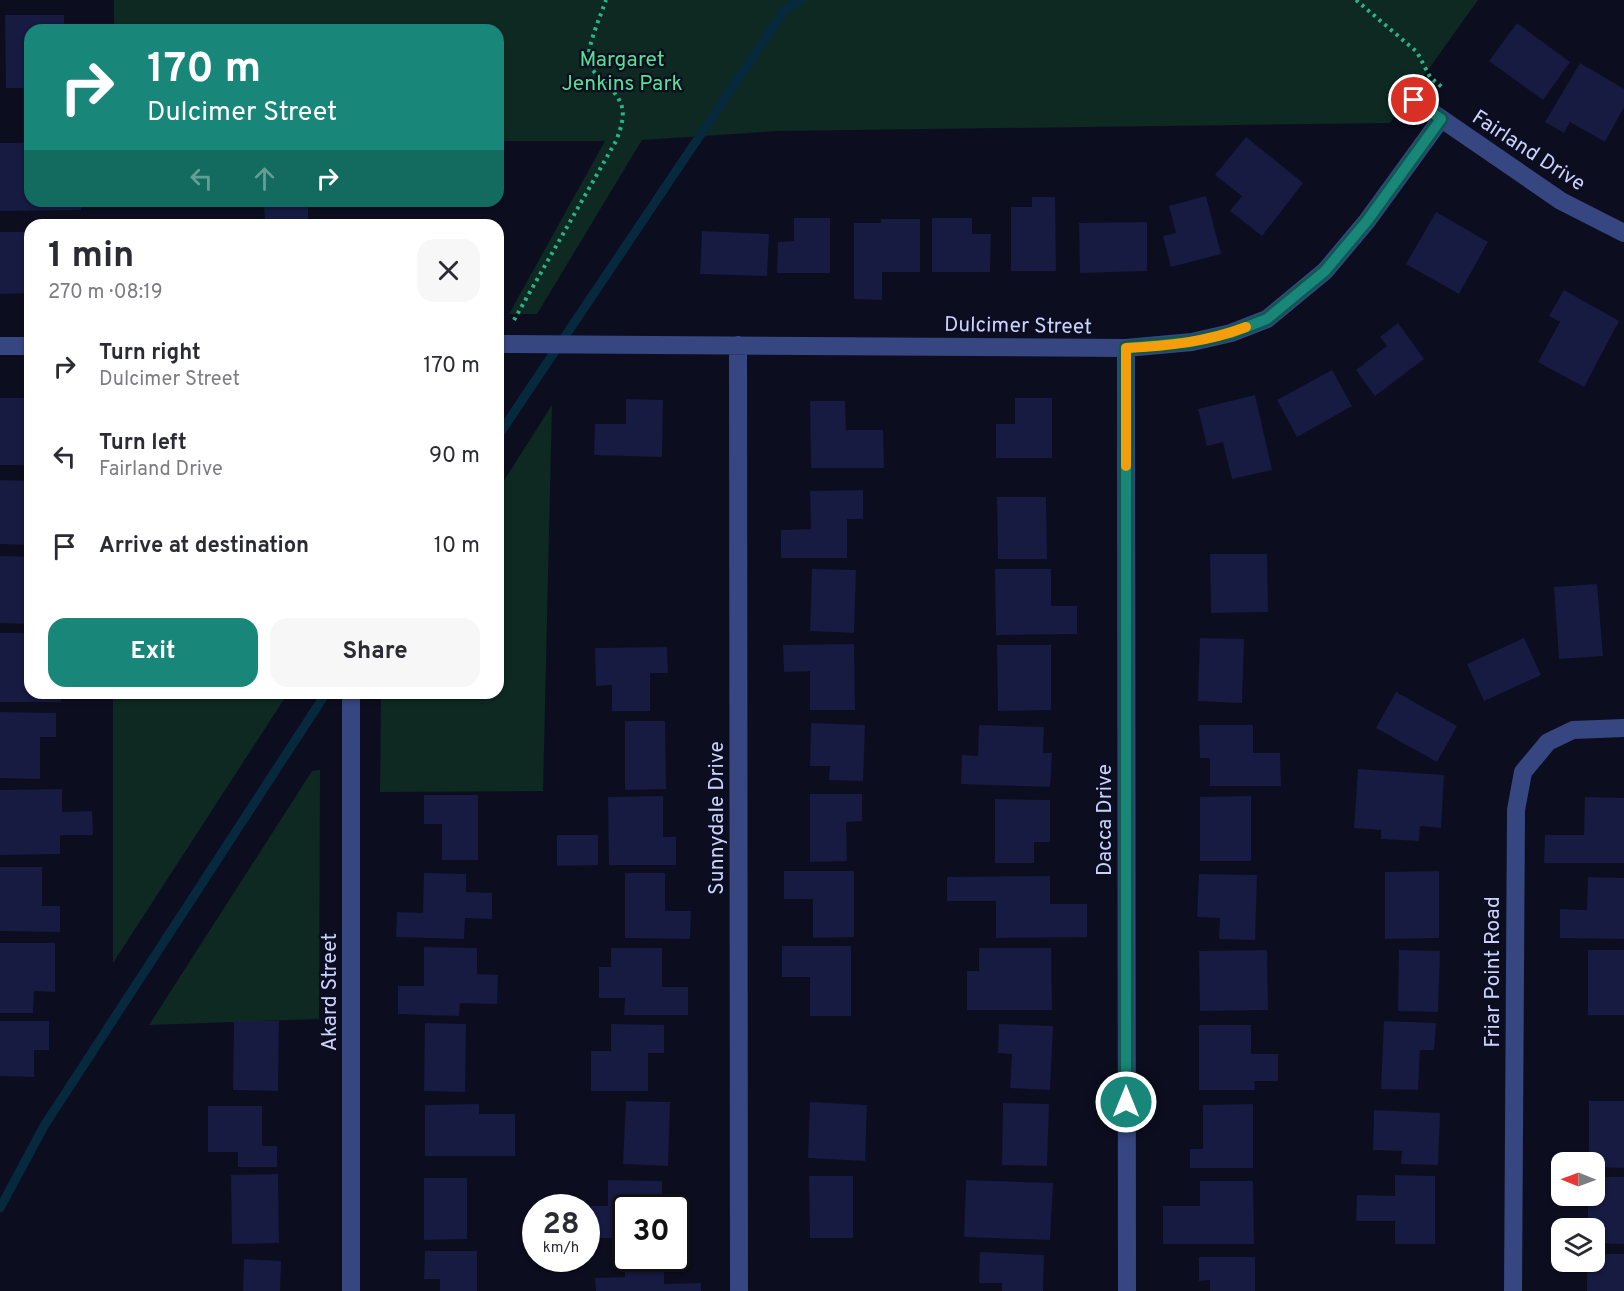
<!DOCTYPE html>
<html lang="en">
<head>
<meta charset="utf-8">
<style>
  body { margin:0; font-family:Overpass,sans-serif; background:#f7f7f7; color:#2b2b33; height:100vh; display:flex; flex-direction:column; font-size:22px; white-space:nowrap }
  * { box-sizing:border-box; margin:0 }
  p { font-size:20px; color:#7c7c81 }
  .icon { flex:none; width:33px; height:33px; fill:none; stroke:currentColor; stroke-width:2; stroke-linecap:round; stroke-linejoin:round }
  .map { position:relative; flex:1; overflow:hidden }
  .side { position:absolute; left:24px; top:219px; width:480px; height:480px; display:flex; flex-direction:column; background:#fff; border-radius:18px; box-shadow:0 2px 4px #0004 }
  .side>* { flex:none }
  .top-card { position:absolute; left:24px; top:24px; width:480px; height:183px; border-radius:18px; box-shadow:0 2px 4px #0004; background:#188678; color:#fff; overflow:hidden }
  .needle { width:39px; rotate:271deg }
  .buttons { position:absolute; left:1551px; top:1152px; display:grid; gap:12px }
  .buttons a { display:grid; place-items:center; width:54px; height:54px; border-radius:12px; background:#fff; box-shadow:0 2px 4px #0004; font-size:30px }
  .speed { position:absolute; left:522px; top:1194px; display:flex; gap:12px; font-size:30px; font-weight:700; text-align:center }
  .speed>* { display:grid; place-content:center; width:78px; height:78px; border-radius:50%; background:#fff; box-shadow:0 2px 4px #0004; line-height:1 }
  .speed small { font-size:15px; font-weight:400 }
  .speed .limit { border:3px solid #111; border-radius:9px; background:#fff; color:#111 }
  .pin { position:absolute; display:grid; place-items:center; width:51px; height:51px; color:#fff; margin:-26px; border:3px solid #fff; border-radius:50%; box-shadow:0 2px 6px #0007 }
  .me { position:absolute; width:66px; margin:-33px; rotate:0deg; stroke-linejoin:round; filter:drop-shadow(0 0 4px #0008) }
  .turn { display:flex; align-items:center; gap:21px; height:126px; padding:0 24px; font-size:27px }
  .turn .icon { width:78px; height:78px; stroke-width:2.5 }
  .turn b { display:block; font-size:42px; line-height:51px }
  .lanes { display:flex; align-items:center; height:57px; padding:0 24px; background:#0003; justify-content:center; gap:30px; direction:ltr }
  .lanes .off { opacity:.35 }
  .round { display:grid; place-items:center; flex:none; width:63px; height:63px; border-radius:18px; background:#f7f7f7 }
  .headline { display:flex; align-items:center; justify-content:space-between; height:102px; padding:0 24px }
  h1 { font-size:36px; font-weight:700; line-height:45px }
  .cta { display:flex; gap:12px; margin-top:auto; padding:12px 24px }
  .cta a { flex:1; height:69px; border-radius:18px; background:#188678; color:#fff; font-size:24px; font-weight:700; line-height:69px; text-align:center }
  .cta a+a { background:#f7f7f7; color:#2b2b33 }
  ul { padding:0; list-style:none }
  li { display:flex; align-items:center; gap:18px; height:90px; padding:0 24px }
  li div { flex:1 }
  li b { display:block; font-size:22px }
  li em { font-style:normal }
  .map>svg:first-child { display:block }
  .green { fill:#0e2921 }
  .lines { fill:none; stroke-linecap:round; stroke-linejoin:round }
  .stream { stroke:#07293d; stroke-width:9 }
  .building { fill:#171a41 }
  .path { stroke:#29b486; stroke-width:4; stroke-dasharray:3 4.5; stroke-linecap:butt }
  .minor { stroke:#354680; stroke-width:18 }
  .route-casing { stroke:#10574e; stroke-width:15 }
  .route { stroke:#188678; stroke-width:10 }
  .slow { stroke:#f59e0b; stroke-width:10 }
  .labels { text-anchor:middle; stroke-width:4.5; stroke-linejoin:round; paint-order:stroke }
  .park-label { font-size:21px; fill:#53e298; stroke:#0c0d1f }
  .street-label { font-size:21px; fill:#cad2ff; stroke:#0c0d1f }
</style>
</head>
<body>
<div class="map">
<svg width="1624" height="1291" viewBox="0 0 1624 1291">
  <rect width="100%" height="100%" fill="#0c0d1f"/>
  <path class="green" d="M114,0H1478L1390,123L779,131L642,140L537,314H509L605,141H498V30H114Z
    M552,405L543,791L380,792L381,693H498V490Z
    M113,693H288L113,963Z
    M320,770L319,1019L149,1025L312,771Z"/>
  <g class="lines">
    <path class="stream" d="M498,436L785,9L801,0
      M0,1208L44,1126L326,693"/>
  </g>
  <path class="building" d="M5,15H64V30H30V88H6Z
    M1517,23L1570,62L1543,100L1489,61Z
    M1580,63L1624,89V107L1605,142L1570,122L1564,133L1545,122Z
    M1246,137L1303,183L1262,236L1230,211L1242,196L1215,175Z
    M0,143H30V201H81V210L0,211Z
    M1206,196L1221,254L1171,267L1163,236L1176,233L1169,206Z
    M1032,197H1055L1056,271H1011V207H1032Z
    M264,201H308V225H265Z
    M1436,212L1488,242L1459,294L1406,264Z
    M794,218H830V273H777L778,242L794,241Z
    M932,218H972V234H991L990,272H932Z
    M881,219H920V272H882V300L854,299V223H881Z
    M1147,222V271L1080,273L1079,223Z
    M702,231L769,234L767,276L700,274Z
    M0,232H30V293L0,294Z
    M1564,290L1619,321L1584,387L1538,362L1560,322L1549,316Z
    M1398,323L1424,359L1375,396L1356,370L1387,346L1380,337Z
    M1332,370L1352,406L1297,437L1277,400Z
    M1255,395L1272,470L1232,479L1223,442L1207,446L1198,409Z
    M0,398H30V465H0Z
    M1015,398H1052V458H996V424H1015Z
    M626,399L663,400L662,457L594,455L595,424H626Z
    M810,401H845L846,430H883L884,468H811Z
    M0,480L30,481V545L0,544Z
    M863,490V519H847V558H781V530L811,529L810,491Z
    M997,497H1046L1047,559H998Z
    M1210,554H1267L1268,612L1211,613Z
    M0,556L30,557V624L0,623Z
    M812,569L856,570L854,633L810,631Z
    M995,569H1051V606H1077V634L996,635Z
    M1597,584L1603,656L1559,659L1554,587Z
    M0,633H30V693H61V702H0Z
    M1200,638L1244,639L1242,703L1198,701Z
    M1524,638L1541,675L1484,701L1467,664Z
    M854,644L855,710H810V671L784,672L783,645Z
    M997,645H1051V710L998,711Z
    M667,647L668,673H650V711H612V685L596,686L595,648Z
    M1396,692L1457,726L1437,762L1376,728Z
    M0,712L56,713V737H40V779L0,778Z
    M625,721H665L666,789L625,790Z
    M811,723L865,725L863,781L829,780L830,766H810Z
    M979,725L1044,727L1043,753H1052L1050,787L961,784L962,755L978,756Z
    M1199,725H1253V753H1280L1281,786H1210V758H1200Z
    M1358,769L1444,775L1441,828L1420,826L1419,841L1381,839V830L1354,828Z
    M62,789V812L92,811L93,835H60V854L0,855V790Z
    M810,794H862V821L846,822L847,861L810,862Z
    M424,795H478V860H442V824H424Z
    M663,796V837H676V865H609L608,797Z
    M1251,796V861H1200V797Z
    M1585,797L1624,798V863H1544L1545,835H1584Z
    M995,799L1050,800V842H1034V863H995Z
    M557,835H598V865L557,866Z
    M0,867H42V906H60V932L0,931Z
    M784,871H854V937L813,938V899H784Z
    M1439,871V938L1385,939V872Z
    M424,873L466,874V892L492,893V919L465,918L464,939L396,937L397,912L423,913Z
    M625,873H665V911H691L690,939L625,938Z
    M1199,874L1257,875L1255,940L1219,939L1220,918L1197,917Z
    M1050,876V904H1087V937L996,938V901H947V877Z
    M1588,877L1624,878V939L1560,938V909L1587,910Z
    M0,943H55V992L34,991L33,1013H0Z
    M782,946H851V1016H810V977H782Z
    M424,947L477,948V974L498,975L497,1004L460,1003L459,1016L398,1014V986H424Z
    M611,948H662V987H688V1015H624L625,998H599V967H611Z
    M979,948H1051L1052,1010H967V971H979Z
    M1267,950L1268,1010L1200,1011L1199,951Z
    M1399,950L1440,951L1438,1012L1398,1011Z
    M1588,950H1624V1015H1588Z
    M0,1021H49V1050H34V1077L0,1076Z
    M234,1021H279L278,1091L233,1090Z
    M1384,1021L1436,1023L1434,1050H1420L1418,1090L1381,1089Z
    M425,1023L466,1024L465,1092L424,1091Z
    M611,1024L664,1025V1053H648V1091H591V1051H611Z
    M999,1024L1053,1026L1050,1090L1010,1088L1012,1054L998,1053Z
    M1199,1025H1251V1054H1278V1081H1254L1255,1090H1199Z
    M626,1101L670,1102L668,1166L623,1164Z
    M1589,1101H1624V1168L1594,1167V1162H1589Z
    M810,1102L867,1105L865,1161L808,1158Z
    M1003,1103L1049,1104L1047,1166L1002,1165Z
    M479,1104V1114H515V1156H425V1105Z
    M1253,1104V1168H1190V1149H1203V1105Z
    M208,1106H262V1146H277V1167H238V1152H208Z
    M1374,1110L1440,1113L1438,1165L1401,1164L1402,1151L1373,1150Z
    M278,1174L279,1243L232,1244L231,1175Z
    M1395,1175L1435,1176V1244H1395V1221H1356L1357,1195L1395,1196Z
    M809,1176H853V1238H810Z
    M1594,1177H1624V1244L1594,1243V1228H1588V1196H1594Z
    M424,1178H467V1239L424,1240Z
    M608,1180L662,1181V1208H626V1238H591V1206H608Z
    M966,1180L1053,1183L1050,1240L964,1237Z
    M1200,1181H1253L1254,1244H1163V1206H1200Z
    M425,1251H477V1291H440V1279H424Z
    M980,1252L1044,1255L1043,1291H1002V1283H979Z
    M1594,1254H1624V1291H1587V1262H1594Z
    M1199,1257H1255V1291H1210V1280L1199,1281Z
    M625,1258H664V1284L701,1283V1291H596L595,1278L625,1277Z
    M244,1259L281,1261L280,1291H243Z"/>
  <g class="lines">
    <path class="path" d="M1356,0L1417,52L1430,77L1443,88
      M514,320L616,141C627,113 626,102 603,81C597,75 591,70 589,62C586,48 601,15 606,0"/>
    <path class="minor" d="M1414,100L1561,201L1624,233
      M498,344L1126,348L1192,342L1231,333L1267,319L1325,271L1367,221L1441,119
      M738,345L739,1291
      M0,346H30
      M1126,348L1127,1291
      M351,693V1291
      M1513,1291L1516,810L1523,772L1548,742L1573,730L1624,728"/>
  </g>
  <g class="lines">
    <defs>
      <path id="route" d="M1126,1102V348L1192,342L1231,333L1267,319L1325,271L1367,221L1441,119L1414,100"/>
    </defs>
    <use href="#route" class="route-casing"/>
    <use href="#route" class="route"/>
    <path class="slow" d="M1126,466V348C1167,346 1207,342 1246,327"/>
  </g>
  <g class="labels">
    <g class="park-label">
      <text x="622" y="66">Margaret<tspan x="622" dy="24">Jenkins Park</tspan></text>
    </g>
    <g class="street-label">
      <text transform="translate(1529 150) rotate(33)" y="7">Fairland Drive</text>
      <text transform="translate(1018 325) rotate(1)" y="7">Dulcimer Street</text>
      <text transform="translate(716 818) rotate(-90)" y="7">Sunnydale Drive</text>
      <text transform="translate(1104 820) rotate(-90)" y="7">Dacca Drive</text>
      <text transform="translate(1492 972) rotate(-90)" y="7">Friar Point Road</text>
      <text transform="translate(329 992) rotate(-90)" y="7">Akard Street</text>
    </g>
  </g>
</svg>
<div class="buttons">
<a><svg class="needle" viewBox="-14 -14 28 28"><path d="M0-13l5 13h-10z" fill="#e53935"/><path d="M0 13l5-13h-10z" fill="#7c7c81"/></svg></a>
<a><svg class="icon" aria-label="layers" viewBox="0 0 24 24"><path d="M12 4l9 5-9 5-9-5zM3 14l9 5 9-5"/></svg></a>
</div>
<div class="speed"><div>28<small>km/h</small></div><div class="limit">30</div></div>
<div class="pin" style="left:1414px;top:100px;background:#d93025"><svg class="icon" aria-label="arrive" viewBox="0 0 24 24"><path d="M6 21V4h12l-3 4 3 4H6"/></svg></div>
<svg class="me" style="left:1126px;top:1102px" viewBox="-20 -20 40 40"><circle r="17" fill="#188678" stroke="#fff" stroke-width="3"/><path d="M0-11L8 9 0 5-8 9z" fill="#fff"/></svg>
<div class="top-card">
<div class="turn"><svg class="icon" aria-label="right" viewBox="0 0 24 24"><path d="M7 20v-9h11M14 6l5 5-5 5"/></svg><div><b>170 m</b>Dulcimer Street</div></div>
<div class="lanes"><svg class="icon off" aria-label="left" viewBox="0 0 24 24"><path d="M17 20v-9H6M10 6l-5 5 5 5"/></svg><svg class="icon off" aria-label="ahead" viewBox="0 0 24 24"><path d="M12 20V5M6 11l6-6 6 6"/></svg><svg class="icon" aria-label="right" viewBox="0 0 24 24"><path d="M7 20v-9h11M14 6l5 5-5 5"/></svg></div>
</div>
<section class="side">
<div class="headline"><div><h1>1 min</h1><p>270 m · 08:19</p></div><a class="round"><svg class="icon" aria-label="close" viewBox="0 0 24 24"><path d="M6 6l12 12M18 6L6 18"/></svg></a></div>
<ul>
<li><svg class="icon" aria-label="right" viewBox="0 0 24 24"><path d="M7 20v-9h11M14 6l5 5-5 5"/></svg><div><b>Turn right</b><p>Dulcimer Street</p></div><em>170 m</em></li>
<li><svg class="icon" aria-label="left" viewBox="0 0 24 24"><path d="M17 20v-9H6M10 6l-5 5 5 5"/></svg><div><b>Turn left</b><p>Fairland Drive</p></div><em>90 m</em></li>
<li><svg class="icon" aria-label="arrive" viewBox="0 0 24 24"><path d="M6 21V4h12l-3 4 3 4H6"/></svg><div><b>Arrive at destination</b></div><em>10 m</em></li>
</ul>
<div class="cta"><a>Exit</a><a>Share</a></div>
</section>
</div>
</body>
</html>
